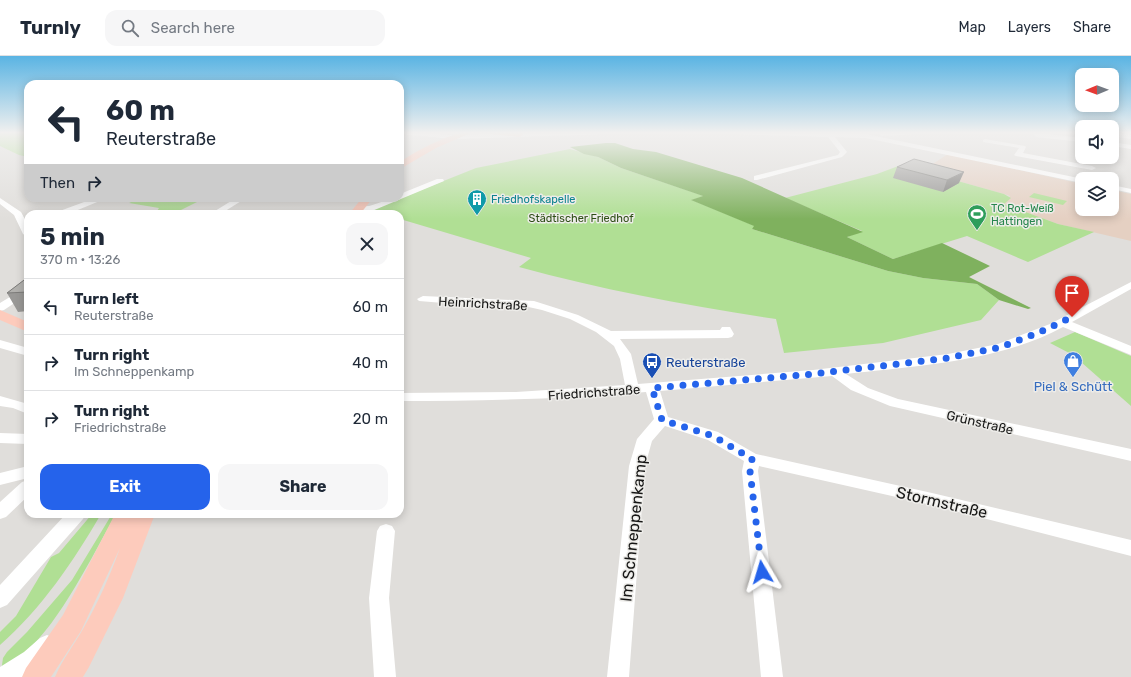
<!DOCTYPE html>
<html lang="en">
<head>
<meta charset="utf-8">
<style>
  body { margin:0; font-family:Rubik,sans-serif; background:#f6f6f7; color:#1f2937; height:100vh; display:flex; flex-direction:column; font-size:15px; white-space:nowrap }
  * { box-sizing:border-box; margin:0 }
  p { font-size:13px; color:#747a83 }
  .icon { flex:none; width:22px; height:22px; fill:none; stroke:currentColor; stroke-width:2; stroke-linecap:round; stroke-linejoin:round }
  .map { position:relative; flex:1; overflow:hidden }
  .panel { position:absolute; left:24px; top:154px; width:380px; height:308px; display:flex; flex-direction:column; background:#fff; border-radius:12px; box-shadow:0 2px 10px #0003 }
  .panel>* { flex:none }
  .guide { position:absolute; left:24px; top:24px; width:380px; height:122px; border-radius:12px; box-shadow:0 2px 10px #0003; background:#fff; color:#1f2937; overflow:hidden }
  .needle { width:26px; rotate:269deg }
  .tools { position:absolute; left:1075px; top:12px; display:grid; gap:8px }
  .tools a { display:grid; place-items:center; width:44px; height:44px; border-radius:8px; background:#fff; box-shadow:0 2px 10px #0003; font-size:20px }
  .pin { position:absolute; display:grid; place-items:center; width:34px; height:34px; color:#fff; margin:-41px -17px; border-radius:50% 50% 50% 0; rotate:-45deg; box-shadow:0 0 4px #0007 }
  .pin .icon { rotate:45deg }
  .me { position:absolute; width:44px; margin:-22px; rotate:353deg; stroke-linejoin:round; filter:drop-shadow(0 0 3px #0008) }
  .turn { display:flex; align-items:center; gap:14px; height:84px; padding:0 16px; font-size:18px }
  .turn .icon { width:52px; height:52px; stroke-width:2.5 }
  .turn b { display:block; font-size:28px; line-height:34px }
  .then { display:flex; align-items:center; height:38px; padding:0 16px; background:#0003; gap:8px; font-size:15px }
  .round { display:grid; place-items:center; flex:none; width:42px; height:42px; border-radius:12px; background:#f6f6f7 }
  .summary { display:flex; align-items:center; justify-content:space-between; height:68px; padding:0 16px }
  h1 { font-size:24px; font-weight:700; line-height:30px }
  .cta { display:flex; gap:8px; margin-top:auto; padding:8px 16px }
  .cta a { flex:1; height:46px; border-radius:12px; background:#2563eb; color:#fff; font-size:16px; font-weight:700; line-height:46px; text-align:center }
  .cta a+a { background:#f6f6f7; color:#1f2937 }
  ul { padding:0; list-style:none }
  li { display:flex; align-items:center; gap:12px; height:56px; padding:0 16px; border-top:1px solid #e0e1e3 }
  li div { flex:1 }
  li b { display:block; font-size:15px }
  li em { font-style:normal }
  header { display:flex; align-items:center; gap:24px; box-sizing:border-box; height:56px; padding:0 20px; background:#fff; border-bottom:1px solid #e0e1e3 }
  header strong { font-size:19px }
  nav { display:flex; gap:22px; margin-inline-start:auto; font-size:14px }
  .search { width:280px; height:36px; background:#f6f6f7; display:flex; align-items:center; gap:10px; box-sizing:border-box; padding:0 14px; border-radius:12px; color:#747a83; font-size:15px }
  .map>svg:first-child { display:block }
  .education { fill:#e5d0c2 }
  .green { fill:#b0df94 }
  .forest { fill:#7fb15e }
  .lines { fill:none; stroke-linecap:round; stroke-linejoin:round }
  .minor { fill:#fff; fill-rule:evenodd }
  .major { fill:#fdcbbc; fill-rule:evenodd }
  .wall { fill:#999896 }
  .shaded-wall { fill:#7d7c7a }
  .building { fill:#b2b1ae; stroke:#7d7c7a }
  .route { stroke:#2563eb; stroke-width:7; stroke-dasharray:0 12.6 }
  .labels { text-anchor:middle; stroke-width:3; stroke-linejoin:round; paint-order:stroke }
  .far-culture-label { font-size:11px; fill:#0d838f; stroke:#edece9; text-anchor:start }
  .far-leisure-label { font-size:11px; fill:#27864d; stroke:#edece9; text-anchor:start }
  .far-park-label { font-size:11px; fill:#2d4d14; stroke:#edece9 }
  .street-label { font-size:13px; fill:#171716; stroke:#edece9 }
  .transit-label { font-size:13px; fill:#164399; stroke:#edece9; text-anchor:start }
  .shop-label { font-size:13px; fill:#366cbe; stroke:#edece9 }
  .near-street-label { font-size:16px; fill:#171716; stroke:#edece9 }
</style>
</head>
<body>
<header>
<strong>Turnly</strong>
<div class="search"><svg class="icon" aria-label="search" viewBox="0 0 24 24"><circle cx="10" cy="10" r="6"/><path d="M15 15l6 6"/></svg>Search here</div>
<nav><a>Map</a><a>Layers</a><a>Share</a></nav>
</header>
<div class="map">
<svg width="1131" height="621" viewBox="0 0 1131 621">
  <rect width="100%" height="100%" fill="#e0dedb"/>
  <path class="education" d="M948,98L1082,128V153H1112V134L1131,138V185L1058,168L1004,148L1010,140L1004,138L922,115Z"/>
  <path class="green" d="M0,76H28V101L19,99L0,90Z
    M570,93L598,101L621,112L704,140L692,144L755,170L752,173L888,215L923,222L977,228L999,244L981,264L883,287L784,297L776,263C689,250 603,234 519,211L531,202L400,163V158H385L371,154L476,112Z
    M901,109L1004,138L1011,142L1004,148L1058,168L1094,176L1028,206L967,180L893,203L847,181L862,175L785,142L877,118Z
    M1034,137L1067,145L1063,149L1029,141Z
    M140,142H205L179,155L193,158H155L159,152L129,147Z
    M1075,276L1131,300V350L1073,299L1050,287Z
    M92,458H101C73,506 42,552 0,589V576L16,560L51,501L59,497Z
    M112,458H116C91,502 62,563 25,597C18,604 9,610 1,616L3,602L7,596L27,576L72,524Z"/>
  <path class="forest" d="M606,87H615L633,93L656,96L742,122L863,176L847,181L893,203L942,187L990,210L969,221L1031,252L1028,253L999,244L977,228L923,222L888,215L752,173L754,170L691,144L703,140L621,112L598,101L584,98L570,91Z"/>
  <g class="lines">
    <path class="minor" d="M400,76L454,79L557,76H613L610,78L454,83L400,78Z
      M725,76H829L866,78L1083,123H1082V127L866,82L835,81L847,96L842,101L757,124H754V120L838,99L840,96L828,81L728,78Z
      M887,76H920L917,78L882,80L879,78Z
      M1031,76L1082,82V86L1036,81Z
      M1112,76L1131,79V83L1112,80Z
      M985,83L1025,90L1026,91L1023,97L1092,110L1096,112L1092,114L1016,100L1014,99L1019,92L983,86V84Z
      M1112,86L1131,89V93L1112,90Z
      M437,123H443L444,125L372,155L358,156L354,153C358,149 363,151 369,150C381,147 387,142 400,142V138Z
      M1112,129L1131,133V137L1112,133Z
      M0,142L21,156L28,169V181L23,178L14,159L0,148Z
      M95,142H107L68,158H56L57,156Z
      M236,142H246L222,157L219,158L215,155Z
      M1131,226V233L1072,266L1131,290V299L1063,271C999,306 917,310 846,318L868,332L898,343L1131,393V405L890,350L851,334L832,320L660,335L668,361L718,376L756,398L932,437L1131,484V500L932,449L759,410L758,415L783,621H761L742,415L744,405L708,384L665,370L652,385L645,410L629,621H607L629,410L637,383L654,363L646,336C564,343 482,345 400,345V337L516,336L625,329L620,303L614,290L596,276L570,263L542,254L524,250L492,251L419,245L417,243L423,240L534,245L578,259L611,275L720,274L722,271H730L734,278L732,281L728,282L620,283L631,298L638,328L813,314L948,298L998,288L1050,268Z
      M28,230V238L4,254L0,255V247Z
      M0,284L28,292V300L0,292Z
      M0,340L28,348V358L13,352L0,350Z
      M0,377L28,378V388L0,387Z
      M28,410V422L0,429V417Z
      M28,424V440L6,461L0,463V446L22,426Z
      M66,458H86L83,463L7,549L0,552V529Z
      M386,468L392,470L395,475L389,542L396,621H374L369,542L377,475L380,470Z
      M47,579L54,582L57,589C53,599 34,618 23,621C16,621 7,621 0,621V611L24,596L40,582Z"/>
    <path class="major" d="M462,76H473L436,92L400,113V106C419,93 440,83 462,76Z
      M486,76L522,77L523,79L519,81L490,78Z
      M362,142H373L360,158H349Z
      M0,254L28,266V276L0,264Z
      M115,458H155L123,542L89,611L83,621H55C62,604 74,589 83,573C98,547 110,520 120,492L81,575L51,621H22L26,612L63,559Z"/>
  </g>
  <path class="wall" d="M897,111L959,127L943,136L893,122Z
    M28,221V255L18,256L7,237Z"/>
  <path class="shaded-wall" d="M964,116L959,127L943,136L947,124Z"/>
  <path class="building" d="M914,103L964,116L947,124L897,111Z
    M28,221V236L7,237Z"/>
  <linearGradient id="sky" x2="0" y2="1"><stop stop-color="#5ab4e3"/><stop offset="0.47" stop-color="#f1f0ef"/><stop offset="1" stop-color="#f1f0ef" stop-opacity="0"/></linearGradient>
  <rect width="1131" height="163" fill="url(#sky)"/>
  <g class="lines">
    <path class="route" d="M762,516L750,415L752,403L713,380L662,364L652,332L813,318L948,302L1001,291L1040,276L1072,261"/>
  </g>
  <defs>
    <symbol id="building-pin" viewBox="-11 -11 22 30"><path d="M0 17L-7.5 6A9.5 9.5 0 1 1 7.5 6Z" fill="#0f9aa8" stroke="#edece9"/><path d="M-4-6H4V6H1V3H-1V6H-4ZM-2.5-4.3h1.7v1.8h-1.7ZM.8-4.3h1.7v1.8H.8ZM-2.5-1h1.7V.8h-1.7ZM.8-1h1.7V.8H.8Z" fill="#fff"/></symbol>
    <symbol id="stadium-pin" viewBox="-11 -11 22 30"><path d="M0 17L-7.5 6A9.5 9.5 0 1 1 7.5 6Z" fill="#2e9e5b" stroke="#edece9"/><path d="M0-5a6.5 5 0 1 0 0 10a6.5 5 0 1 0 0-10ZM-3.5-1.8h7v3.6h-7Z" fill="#fff"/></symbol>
    <symbol id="shop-pin" viewBox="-11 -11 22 30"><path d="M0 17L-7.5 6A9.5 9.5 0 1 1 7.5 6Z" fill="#3f7fe0" stroke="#edece9"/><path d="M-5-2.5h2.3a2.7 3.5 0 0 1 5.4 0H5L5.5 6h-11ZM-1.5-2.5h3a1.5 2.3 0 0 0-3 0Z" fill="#fff"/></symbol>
    <symbol id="bus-pin" viewBox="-11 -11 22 30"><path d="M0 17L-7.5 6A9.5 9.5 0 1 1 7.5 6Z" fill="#1a4fb4" stroke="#edece9"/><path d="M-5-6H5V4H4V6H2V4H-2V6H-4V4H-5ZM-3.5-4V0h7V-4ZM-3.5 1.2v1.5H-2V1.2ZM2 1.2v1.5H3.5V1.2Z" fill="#fff"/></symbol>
  </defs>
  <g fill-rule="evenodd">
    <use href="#building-pin" x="466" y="132" width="22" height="30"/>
    <use href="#stadium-pin" x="966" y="147" width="22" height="30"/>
    <use href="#shop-pin" x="1062" y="294" width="22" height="30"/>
    <use href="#bus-pin" x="641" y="295" width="22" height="30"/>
  </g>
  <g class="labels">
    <g class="far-culture-label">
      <text x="491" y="147">Friedhofskapelle</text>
    </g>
    <g class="far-leisure-label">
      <text x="991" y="156">TC Rot-Weiß<tspan x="991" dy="13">Hattingen</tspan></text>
    </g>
    <g class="far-park-label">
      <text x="581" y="166">Städtischer Friedhof</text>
    </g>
    <g class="street-label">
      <text transform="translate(483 247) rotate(3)" y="5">Heinrichstraße</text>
      <text transform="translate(594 336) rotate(-4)" y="5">Friedrichstraße</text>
      <text transform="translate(980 366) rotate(13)" y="5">Grünstraße</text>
    </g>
    <g class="transit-label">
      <text x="666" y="311">Reuterstraße</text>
    </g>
    <g class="shop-label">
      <text x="1073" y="335">Piel &amp; Schütt</text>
    </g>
    <g class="near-street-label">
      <text transform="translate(942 446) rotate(13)" y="6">Stormstraße</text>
      <text transform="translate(633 472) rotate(-84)" y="6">Im Schneppenkamp</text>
    </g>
  </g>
</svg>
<div class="tools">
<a><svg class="needle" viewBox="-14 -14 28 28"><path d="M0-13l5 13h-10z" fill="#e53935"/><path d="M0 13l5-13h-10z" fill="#747a83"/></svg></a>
<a><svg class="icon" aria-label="sound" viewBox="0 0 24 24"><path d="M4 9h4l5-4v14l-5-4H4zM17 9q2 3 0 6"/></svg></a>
<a><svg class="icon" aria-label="layers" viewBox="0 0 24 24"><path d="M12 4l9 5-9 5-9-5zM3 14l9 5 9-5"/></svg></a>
</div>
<div class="pin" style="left:1072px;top:261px;background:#d93025"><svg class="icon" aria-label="arrive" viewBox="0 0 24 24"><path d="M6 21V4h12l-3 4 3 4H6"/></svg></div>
<svg class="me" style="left:762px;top:516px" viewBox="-20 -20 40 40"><path d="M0-17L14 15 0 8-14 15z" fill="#2563eb" stroke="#fff" stroke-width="4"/></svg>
<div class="guide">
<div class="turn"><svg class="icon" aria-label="left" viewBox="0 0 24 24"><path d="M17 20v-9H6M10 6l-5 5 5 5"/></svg><div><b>60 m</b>Reuterstraße</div></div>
<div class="then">Then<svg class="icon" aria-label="right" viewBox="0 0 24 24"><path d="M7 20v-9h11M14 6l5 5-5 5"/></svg></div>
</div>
<section class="panel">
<div class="summary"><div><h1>5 min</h1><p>370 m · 13:26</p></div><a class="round"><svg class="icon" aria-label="close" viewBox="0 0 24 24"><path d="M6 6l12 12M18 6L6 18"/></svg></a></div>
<ul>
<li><svg class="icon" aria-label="left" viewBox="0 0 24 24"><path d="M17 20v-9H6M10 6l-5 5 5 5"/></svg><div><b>Turn left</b><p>Reuterstraße</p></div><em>60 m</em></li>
<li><svg class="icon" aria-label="right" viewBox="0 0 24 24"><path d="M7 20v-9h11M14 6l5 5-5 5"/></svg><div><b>Turn right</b><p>Im Schneppenkamp</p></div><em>40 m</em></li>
<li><svg class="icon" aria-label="right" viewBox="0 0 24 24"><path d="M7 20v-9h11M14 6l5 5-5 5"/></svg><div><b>Turn right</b><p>Friedrichstraße</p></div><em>20 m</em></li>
</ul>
<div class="cta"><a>Exit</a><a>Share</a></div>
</section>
</div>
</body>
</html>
